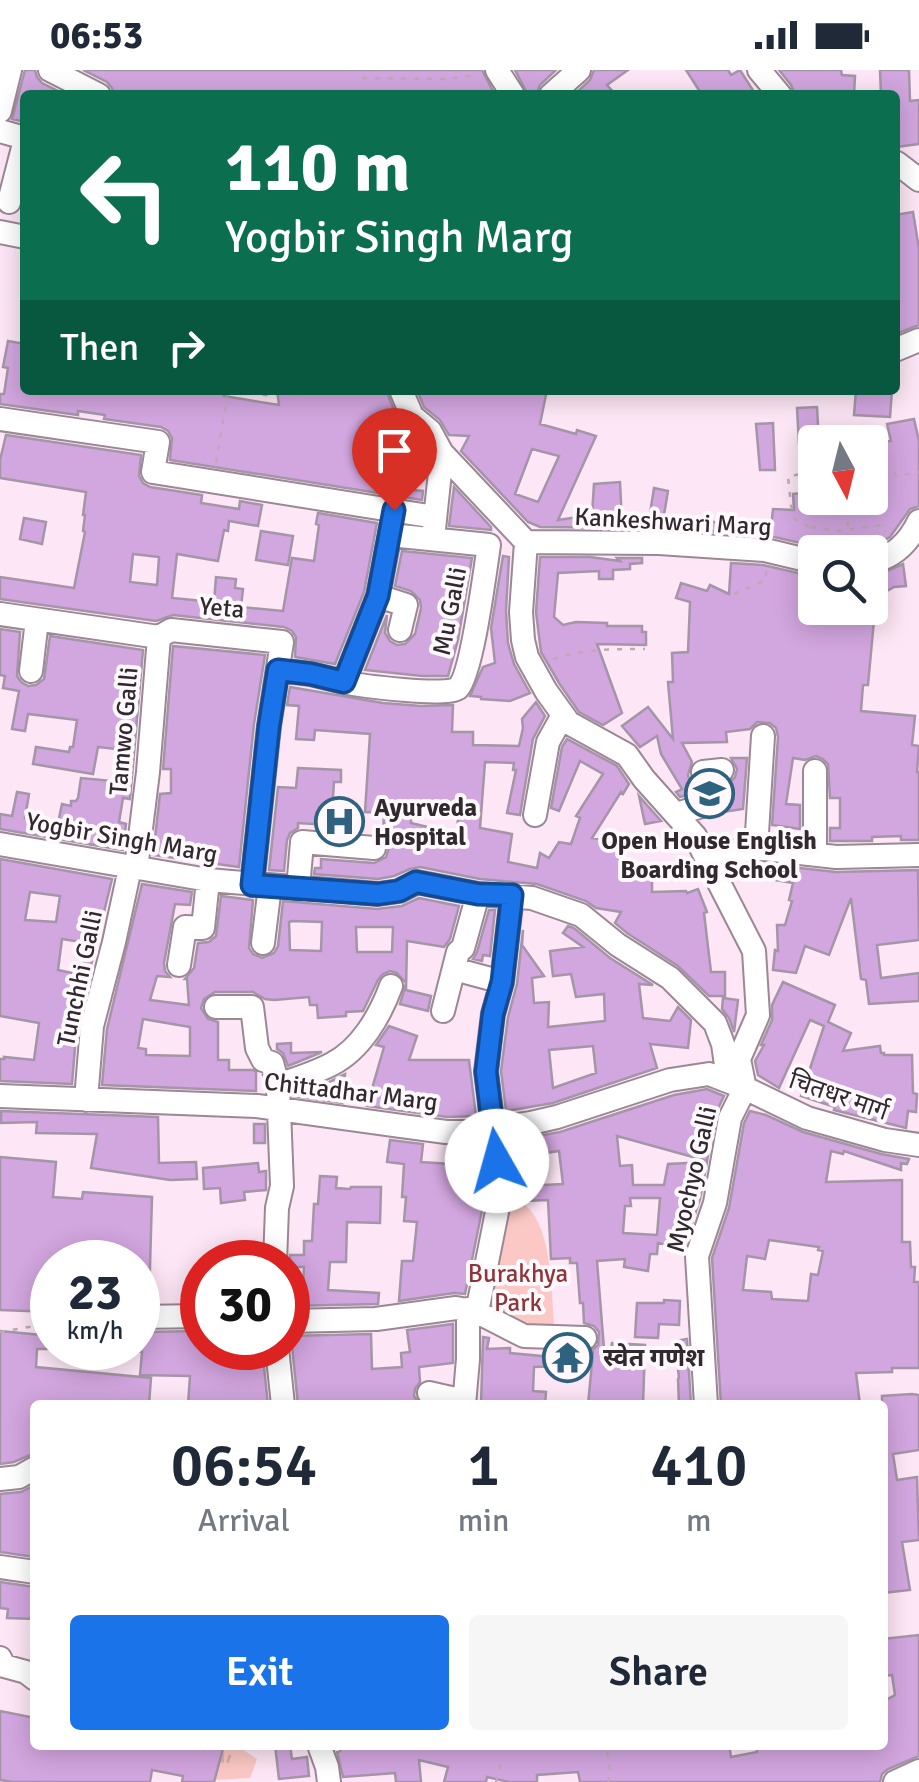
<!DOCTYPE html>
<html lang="en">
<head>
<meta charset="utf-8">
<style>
  body { margin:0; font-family:Signika,"Noto Sans Devanagari",sans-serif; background:#f6f6f7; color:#1f2937; height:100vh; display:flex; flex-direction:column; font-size:38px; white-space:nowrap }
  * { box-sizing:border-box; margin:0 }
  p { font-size:32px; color:#747a83 }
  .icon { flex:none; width:55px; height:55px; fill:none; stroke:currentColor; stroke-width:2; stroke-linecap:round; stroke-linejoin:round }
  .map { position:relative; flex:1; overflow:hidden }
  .side { position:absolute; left:30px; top:1330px; width:858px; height:350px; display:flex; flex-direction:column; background:#fff; border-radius:10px; box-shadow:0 5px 25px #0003 }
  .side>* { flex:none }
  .hud { position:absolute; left:20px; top:20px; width:880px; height:305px; border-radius:10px; box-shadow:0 5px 25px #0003; background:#0b6e4f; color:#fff; overflow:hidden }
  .needle { width:65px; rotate:173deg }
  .buttons { position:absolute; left:798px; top:355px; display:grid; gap:20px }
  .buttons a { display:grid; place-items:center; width:90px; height:90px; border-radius:10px; background:#fff; box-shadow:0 5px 25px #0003; font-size:50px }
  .speed { position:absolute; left:30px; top:1170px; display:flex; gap:20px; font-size:50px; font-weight:700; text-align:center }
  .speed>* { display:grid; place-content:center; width:130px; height:130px; border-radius:50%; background:#fff; box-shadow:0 5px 25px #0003; line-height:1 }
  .speed small { font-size:25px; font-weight:400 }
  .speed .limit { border:15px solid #d22; background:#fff; color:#111 }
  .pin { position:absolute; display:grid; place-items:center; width:85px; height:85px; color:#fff; margin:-102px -42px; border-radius:50% 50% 50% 0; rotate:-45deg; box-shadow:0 0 10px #0007 }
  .pin .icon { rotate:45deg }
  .me { position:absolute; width:110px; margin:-55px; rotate:353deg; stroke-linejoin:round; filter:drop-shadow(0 0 8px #0008) }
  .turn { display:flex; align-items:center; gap:35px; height:210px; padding:0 40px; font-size:45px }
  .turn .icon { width:130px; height:130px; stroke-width:2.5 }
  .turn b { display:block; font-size:70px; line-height:85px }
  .then { display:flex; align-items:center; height:95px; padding:0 40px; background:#0003; gap:20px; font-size:38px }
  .eta { display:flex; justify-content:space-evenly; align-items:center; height:170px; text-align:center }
  .eta b { font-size:60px; font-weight:600; line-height:70px }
  .primary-button { display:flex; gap:20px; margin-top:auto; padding:20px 40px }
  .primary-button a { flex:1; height:115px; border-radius:10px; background:#1a73e8; color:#fff; font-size:40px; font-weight:600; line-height:115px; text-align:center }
  .primary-button a+a { background:#f6f6f7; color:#1f2937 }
  .status { display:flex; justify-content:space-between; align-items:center; height:70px; padding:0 50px; background:#fff; direction:ltr }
  .status svg { height:28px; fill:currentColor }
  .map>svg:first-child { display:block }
  .grass { fill:url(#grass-tufts) }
  .park { fill:#fbc8c5 }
  .building { fill:#d2a6df; stroke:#a495a8; stroke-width:2.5; fill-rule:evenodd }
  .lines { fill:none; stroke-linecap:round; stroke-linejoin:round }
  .minor-casing { stroke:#9c8795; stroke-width:26 }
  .path { stroke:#bdaab6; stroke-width:2.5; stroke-dasharray:5 8; stroke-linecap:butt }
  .minor { stroke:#fff; stroke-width:22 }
  .route-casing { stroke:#114b97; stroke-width:25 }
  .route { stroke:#1a73e8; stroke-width:18 }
  .labels { text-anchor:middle; stroke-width:8; stroke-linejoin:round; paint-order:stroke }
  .street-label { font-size:25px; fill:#32292f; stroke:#fef9fc }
  .poi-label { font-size:25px; font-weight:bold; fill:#32292f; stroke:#fef9fc; text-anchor:start }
  .park-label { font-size:25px; fill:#8f3438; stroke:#fef9fc }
</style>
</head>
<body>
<div class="status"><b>06:53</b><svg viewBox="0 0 49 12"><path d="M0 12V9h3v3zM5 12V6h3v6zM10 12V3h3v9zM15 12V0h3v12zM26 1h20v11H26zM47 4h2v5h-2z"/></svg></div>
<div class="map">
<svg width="919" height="1712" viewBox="0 0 919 1712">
  <defs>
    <pattern id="grass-tufts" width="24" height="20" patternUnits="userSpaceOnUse" patternTransform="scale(2.5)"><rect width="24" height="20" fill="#fbc8c5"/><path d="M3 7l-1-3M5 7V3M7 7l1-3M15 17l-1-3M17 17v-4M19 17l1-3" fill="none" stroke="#d8acaa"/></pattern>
  </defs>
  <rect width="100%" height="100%" fill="#fde6f5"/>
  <path class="grass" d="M226,1675H236L257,1689L250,1708L214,1710Z"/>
  <path class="park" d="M505,1120C514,1126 524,1133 531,1141C552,1167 551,1221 554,1253L552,1257C525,1252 498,1253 485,1225Z"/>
  <path class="building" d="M25,0H35L37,7L42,13L66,25H25V52L12,49Z
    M83,0H482L495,25H490V22L478,25L476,23L456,25H114L112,18L107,12Z
    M515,0H556L540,15L536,25H528Z
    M594,0H628L607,15L616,25H574L590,10Z
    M686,0H728L731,5L740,0L756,25H702Z
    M779,0H841L842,5L855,6L854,25H795L791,15Z
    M880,0H909L910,31L919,30V74L896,77L895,25H881Z
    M913,142L919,179V255L896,264L895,145Z
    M8,271L25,274V320H188L206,322V320H225L224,326L279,335L277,320H295L296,324L328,323L327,320H386L399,353L418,371L427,386L426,394H408L412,420L423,421L422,430L170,390L172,368L168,361L161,357L104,349L105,345L78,341V345L0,334V324H4L8,298L3,297Z
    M417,320H547L540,354L576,364L577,360L596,366L558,450L592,445L594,414L620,412L622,452H640V458L540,457L528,452L461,381L469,366L449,365L440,350L424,337ZM532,379L559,386L538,432L515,424Z
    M856,320H892L890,347L854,345Z
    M817,337L819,372L799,374L797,338Z
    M914,349L919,371V436L910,439L890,467L879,473L862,480L826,482L818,477L770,466L773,439L794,440L793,424L815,422V428H831L833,442L865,428H870V373L891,371L887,354Z
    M773,353L775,400H760L756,354Z
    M6,365L141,385L139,406L143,413L150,417L202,425L201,433L239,439L240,431L262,435L258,456L229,451L228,461L224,460L218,491L177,484L172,528L214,532L216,507L236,509L235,518L243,519L241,537L283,541L292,488L314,491L319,455L316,454L318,443L377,453L364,522L335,594L295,587L296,567L292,561L284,557L173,545L156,551L0,529V507L74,518L85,462L83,461L85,445H83L86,422L0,408V390ZM133,484L159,487L157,515L130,512Z
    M454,417L491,457V460L449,456Z
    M654,418L668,421L664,445L672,446L670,459L648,456Z
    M24,448L46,452L42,474L20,469Z
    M701,450L740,456L739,463L699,461Z
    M261,461L293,466L288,495L256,490Z
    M402,481L472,488L458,570L448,606H422L365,600L387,545L385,563L390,571L397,575L405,574L415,564L421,538L420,530L411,521L395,516Z
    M503,486L509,487L506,541L508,573L514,594L530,623L510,631L481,629V627L470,626L483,597L495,593L491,558Z
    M540,487H590L620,491L617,488H642V493L630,494V499L613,500V509H599V501L558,503L554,547L563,555L576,552L607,553V556H642V562H646V575L597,574L622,643L603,655L579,642L559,613L541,582L536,542Z
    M731,493L763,495L815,507V538H821V546L874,550L868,615H863L861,641L915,646L912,675L919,676L917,702H919V770H901V766L872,767V771H830V758H840V728H830L828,694L823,689L816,686L805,690L793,688L786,734L800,735V759L772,755L778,667L776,658L770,653L757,652L750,659L726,662L727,672L682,673L692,692L688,705L693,723L680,727L676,722L682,719L661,684L657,666L640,677L622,656L648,637L673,669L668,612H673L672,583L688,582L690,532L676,528L681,513L707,521L710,515L729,524Z
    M903,494L906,516L894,517L880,525L871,508Z
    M0,559L20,562L17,606L21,612L28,616L36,615L44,609L50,566L143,580L130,729L123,728L119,752L126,754L123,780L0,759V744L12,746L17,722L29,724L25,748L58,753L62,734L71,736V731H76L78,728L81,708L123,712L126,680L98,677L93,704L33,694L36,677L69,682L70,677H73L77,650L28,644L25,661L12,659L19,621L3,618L5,606L0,605Z
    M173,576L265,585L254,654L239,797L153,785L160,724L171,723V699H163Z
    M290,617L383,633L421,636L453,635L452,662H473V675L519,676L523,658L522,649L536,632L545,646L533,669L520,745L507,743L516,700H513L514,693L485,692L480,758L512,764L508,792L537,798L540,783L549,788L559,772L571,774L580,748L576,746L603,704L580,691L559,741L551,738L562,677L567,669L617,696L629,714L623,724L621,722L592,768L622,772L619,789L633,790L631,809L652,808V822L686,821L687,823L698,819L707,842L704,843L711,902H725V926H709L678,896L627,863L615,853L621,842L596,838L586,831L537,814L480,809L420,797L410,799L394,806L378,809L314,804L315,798H321V789L374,793L386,787L389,778L383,766L384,743L365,742L370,664L315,660L314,670L296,669L299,636L287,635ZM412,731L459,732L457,764L411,753Z
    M731,688H747L743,739L723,742L726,730L723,719L729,718V713L735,707L737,699Z
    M298,698L341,700V712H334L332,740H330L328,755L298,753V758L290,763L287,770L284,801L269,800L278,717L296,718Z
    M639,726L661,751L645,754Z
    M0,789L112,809L77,953L72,1014L0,1011V989H4V987L34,990L39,953L0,946ZM30,822L60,826L56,852L25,850ZM62,869L88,873L81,905L58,900Z
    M764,794L836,802L918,800L919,870L877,875L881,908L919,903V931L869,934L866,910L861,909L851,828L829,885L805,876L796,903L773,900L775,880L778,881L777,855H785L792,831L789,830L793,813L747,805L749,795Z
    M142,814L192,822L190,835L175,834L164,893L165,901L170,907L157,906L150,930L189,935L187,909H185L194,898L198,873L209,872L216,866L221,826L253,830L249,878L253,884L262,888L274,883L278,876L283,831L377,839L402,836L419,828L459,836L450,869L444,877L407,871L406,920L431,926L428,941L400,934L406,913L397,903L390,901L383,904L378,910L363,941L346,942V946L318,948L317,935H310L309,927L274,930L265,929L253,922H215L204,929L201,938L208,949L218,952V990H229V1000H253L256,1002V1021L102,1015L107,959ZM292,851L322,852L321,881L290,880L289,852ZM356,857H393L392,882H357ZM143,949L190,957V986L146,985V979L138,978Z
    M489,840H495L490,886L483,885L482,891L473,889L477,882Z
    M568,856L574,858L610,888L653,915L639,914L643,948L670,951L678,937L691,950L688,978L650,974L657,998L553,1033L506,1041L501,1001L508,947L517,914L523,860L522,875L544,906L532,908L534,933L549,932L548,957L605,951L604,924L576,927L571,904L553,906L550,881L583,877L563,863ZM593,976L596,1003L553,1018L549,980Z
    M783,912L835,935L828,952L851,963L843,981L880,976L881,983H884V985H912L913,1023L917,1024L916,1042L908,1041L906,1058L834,1040L835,1037L801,1026L824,956L810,950L779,1018L758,1005L755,991L764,975H761L772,950V935Z
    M723,928L738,930L734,962L729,948L722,939Z
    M389,956L417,966L409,990H469L476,1046L447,1047L367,1036L384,977L376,975Z
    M291,973V983L322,982L288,996L283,983L277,979V974Z
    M345,1004L343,1033L293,1026L325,1014Z
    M707,1019L724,1026L715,1045L707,1091L617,1066L620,1096L632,1095L633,1115H664L668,1094L707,1092L700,1129L684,1178L658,1173L657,1184H650L648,1201L624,1197L625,1189L597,1191L605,1291H609L612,1273L645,1275L643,1335H588L593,1282H590L598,1275L599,1262L594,1256L584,1253L583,1233H580L577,1193H570V1188L551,1189L548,1130L526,1131L525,1116L563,1114L559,1081L526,1086L529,1102L514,1104L510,1071L560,1062L674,1025ZM630,1128H660L657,1165L623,1163L625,1136H631Z
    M1,1041L158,1047L159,1093L196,1092L197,1109L170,1110L91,1098L97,1064L36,1063L37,1052L1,1053Z
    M750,1041L766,1045L803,1062L881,1084L909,1089L907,1094L901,1093V1100L844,1081L843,1084L831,1081L826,1112L902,1110V1172H910L911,1197H915L914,1212H919V1298H892V1302L856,1303L860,1335H721L712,1188L729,1138L744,1053ZM769,1170L819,1177L818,1180L823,1181L818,1205L811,1204L808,1231L772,1229L771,1222L743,1220L747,1186L765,1189Z
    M254,1054H265V1073H254Z
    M390,1070L423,1074L421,1092L451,1094L450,1086L469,1085L468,1077L480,1076L486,1121L465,1224L454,1223L399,1231L402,1191H413L417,1152L404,1151L406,1127H402L404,1094L387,1092Z
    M0,1087L56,1092L53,1127L82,1129L83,1122L152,1127L149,1232H138V1192H52V1242L0,1240Z
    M258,1093L259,1102L266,1101V1120L244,1122L245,1130L221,1133L220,1118L204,1119L203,1098Z
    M320,1106L337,1107L336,1118L350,1119L351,1117H381L380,1153L347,1152L346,1192H330L328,1220L379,1223L378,1234L288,1236V1233L302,1234L304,1197H289L290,1185H304V1171H312L314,1134H318Z
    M664,1230L680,1231L679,1255L659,1254L658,1268L635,1267L637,1233H664Z
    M453,1254V1293L419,1297L420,1312L415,1319L414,1326L420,1335H298L292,1276L288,1266L371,1264L372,1299L402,1297L401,1283L410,1282L407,1260Z
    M0,1261L52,1266V1279H37L36,1297L151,1308L149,1335H35V1383L14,1392L0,1394Z
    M202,1261V1278H262L268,1335H188L190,1306L140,1305L142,1282L138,1281V1262Z
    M483,1267L489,1268L487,1279L510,1278V1283L563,1288V1296L534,1297L533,1321L546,1322L545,1335H481Z
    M687,1269L691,1335H679L678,1309L679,1308L675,1271Z
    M912,1324L919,1325V1380L893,1384L897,1410L917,1407L919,1470L902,1472L910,1520L882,1523V1326Z
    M35,1415V1487L0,1482V1424L21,1422Z
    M0,1512L35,1517V1549L7,1548L8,1539L0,1538Z
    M919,1565V1686L888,1699L882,1704L880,1712H580L578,1702L537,1705V1712H509L487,1707L486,1712H444L448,1697L419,1690L421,1712H396L395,1703L343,1707L337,1682L340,1681V1675H694V1678L729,1675L731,1687L757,1682L756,1675H882V1632L895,1625L892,1605L882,1606V1569Z
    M0,1641L35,1648V1675H186L204,1679L205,1675H224L214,1712H182L183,1706L152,1700L150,1712H12L0,1710Z
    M275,1675H290L292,1689L307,1687L309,1706L279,1709Z"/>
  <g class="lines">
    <defs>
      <path id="minor" d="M50,0L99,25
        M497,0L513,25
        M759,0L780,25
        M551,25L579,0
        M0,41L10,0
        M0,61L25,68
        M897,93L919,110
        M9,132L25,70
        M0,162L25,167
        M895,280L919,270
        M401,320L412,346L430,361L442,383L526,472
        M0,349L158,372L153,402L435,447
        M434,459L442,383
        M526,472L521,542L523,570L527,587L546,621L569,653L627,685L644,709L695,766L754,881L758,945L739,989L744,1014
        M526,472L659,473L765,480L815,492
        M870,492C893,488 909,472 919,451
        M378,526L406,535L400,560
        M0,544L159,567
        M159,567L171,560L282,572L269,656L252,815
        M278,600L311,604L344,612L378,526L392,453
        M31,601L37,550
        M344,612C360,616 448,627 458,618C472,604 485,501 489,475L390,465
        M677,744L711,733L703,702L722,700
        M535,745L548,672L563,645
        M0,774L208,810L378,824L399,821L417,812L478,824L532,828L581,845L618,875L670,908L715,953L723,974L726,995L744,1017
        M756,779L763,666
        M706,784L764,779L836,787L919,785
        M815,784V701
        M136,799L148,702L159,567
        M298,819L302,772L374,778
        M263,873L270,816
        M179,895L185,857L203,858L208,810
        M454,899L502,912
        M216,937H252L257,978L263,990L272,993L278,1015
        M443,941L458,882L463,878L478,824
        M0,1026L257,1036L394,1055L446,1062H469L531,1053L557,1047L670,1010L709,1004L745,1018L807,1048L885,1070L919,1075
        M86,1030L92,956L114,872L130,798
        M275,1192L277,1138L282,1116L278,1015C296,1009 315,1003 332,994C361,979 380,946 391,916
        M477,1242L501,1122L486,1001L493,944L502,912L512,825
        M138,1247L202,1246
        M288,1251L376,1249L456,1238L477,1242L524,1266L585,1268
        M277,1278L283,1335
        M429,1323L464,1331
        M464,1335L468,1289V1239
        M706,1335L697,1186L715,1133L730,1048L745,1018
        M0,1409L19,1407L35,1398
        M0,1497L35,1502
        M0,1588L4,1596L26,1602L35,1609
        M319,1675L327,1697L329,1712
        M895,1712L919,1701"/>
    </defs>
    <use href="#minor" class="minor-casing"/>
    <path class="path" d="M362,8L447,9L476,5
      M237,320L271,326V320
      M216,393L228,320
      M870,401L892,399L896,406L919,402
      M842,428L846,431L848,460L844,473V482
      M811,457L839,461L883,455L886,461
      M810,470L809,457L795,449L791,435L788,407L815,400
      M734,524L766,510V501
      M553,589C583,579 614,579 645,579
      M42,1254L45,1217
      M0,1262L52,1253
      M607,1682L610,1700L608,1712
      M496,1712L502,1691"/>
    <use href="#minor" class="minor"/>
  </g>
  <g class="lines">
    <defs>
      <path id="route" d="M394,440L378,526L344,612L311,604L278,600L269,656L252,815L378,824L399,821L416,812L478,824L512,825L502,912L493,944L486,1002L497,1091"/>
    </defs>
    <use href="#route" class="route-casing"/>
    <use href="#route" class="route"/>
  </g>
  <defs>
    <symbol id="school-ring" viewBox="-11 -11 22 22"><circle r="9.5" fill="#fef9fc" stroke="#2e627f" stroke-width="1.5"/><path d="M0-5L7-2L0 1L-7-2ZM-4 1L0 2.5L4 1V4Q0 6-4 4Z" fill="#2e627f"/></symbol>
    <symbol id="hospital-ring" viewBox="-11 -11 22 22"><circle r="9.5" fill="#fef9fc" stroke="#2e627f" stroke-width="1.5"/><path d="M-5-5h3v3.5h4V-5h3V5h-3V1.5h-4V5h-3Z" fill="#2e627f"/></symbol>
    <symbol id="temple-ring" viewBox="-11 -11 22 22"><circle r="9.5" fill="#fef9fc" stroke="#2e627f" stroke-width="1.5"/><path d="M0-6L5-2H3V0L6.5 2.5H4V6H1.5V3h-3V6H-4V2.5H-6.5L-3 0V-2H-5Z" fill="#2e627f"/></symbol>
  </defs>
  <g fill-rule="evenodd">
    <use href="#school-ring" x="682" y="696" width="55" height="55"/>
    <use href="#hospital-ring" x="312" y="724" width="55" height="55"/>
    <use href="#temple-ring" x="540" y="1260" width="55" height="55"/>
  </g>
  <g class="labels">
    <g class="street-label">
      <text transform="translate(673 451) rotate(3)" y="9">Kankeshwari Marg</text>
      <text transform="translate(222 537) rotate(5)" y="9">Yeta</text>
      <text transform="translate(449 541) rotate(-79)" y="9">Mu Galli</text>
      <text transform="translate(123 661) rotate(-85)" y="9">Tamwo Galli</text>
      <text transform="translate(122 767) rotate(10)" y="9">Yogbir Singh Marg</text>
      <text transform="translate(79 908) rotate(-78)" y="9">Tunchhi Galli</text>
      <text transform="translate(351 1021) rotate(7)" y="9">Chittadhar Marg</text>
      <text transform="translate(839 1025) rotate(19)" y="9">चितधर मार्ग</text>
      <text transform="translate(691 1109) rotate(-77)" y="9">Myochyo Galli</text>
    </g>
    <g class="poi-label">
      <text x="374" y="746">Ayurveda<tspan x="374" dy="29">Hospital</tspan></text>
      <text x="709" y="779" text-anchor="middle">Open House English<tspan x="709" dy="29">Boarding School</tspan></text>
      <text x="603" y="1296">स्वेत गणेश</text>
    </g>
    <g class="park-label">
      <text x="518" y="1212">Burakhya<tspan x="518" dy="29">Park</tspan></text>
    </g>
  </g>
</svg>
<div class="buttons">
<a><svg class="needle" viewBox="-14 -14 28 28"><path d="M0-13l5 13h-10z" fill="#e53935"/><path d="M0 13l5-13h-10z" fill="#747a83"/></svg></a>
<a><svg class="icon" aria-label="search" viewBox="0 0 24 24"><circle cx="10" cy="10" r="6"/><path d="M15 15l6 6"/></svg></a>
</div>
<div class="speed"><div>23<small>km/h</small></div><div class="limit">30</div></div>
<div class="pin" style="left:394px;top:440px;background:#d93025"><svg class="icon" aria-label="arrive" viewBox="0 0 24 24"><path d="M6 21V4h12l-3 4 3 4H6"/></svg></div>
<svg class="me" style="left:497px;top:1091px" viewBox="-20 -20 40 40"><circle r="19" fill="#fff"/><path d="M0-13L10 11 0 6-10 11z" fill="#1a73e8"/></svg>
<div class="hud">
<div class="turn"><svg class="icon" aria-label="left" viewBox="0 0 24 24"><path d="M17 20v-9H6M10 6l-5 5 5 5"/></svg><div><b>110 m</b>Yogbir Singh Marg</div></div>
<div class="then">Then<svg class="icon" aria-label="right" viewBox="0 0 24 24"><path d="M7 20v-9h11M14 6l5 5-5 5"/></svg></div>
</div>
<section class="side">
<div class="eta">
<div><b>06:54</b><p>Arrival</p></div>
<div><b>1</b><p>min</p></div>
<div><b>410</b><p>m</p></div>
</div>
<div class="primary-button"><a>Exit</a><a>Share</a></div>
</section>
</div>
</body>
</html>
